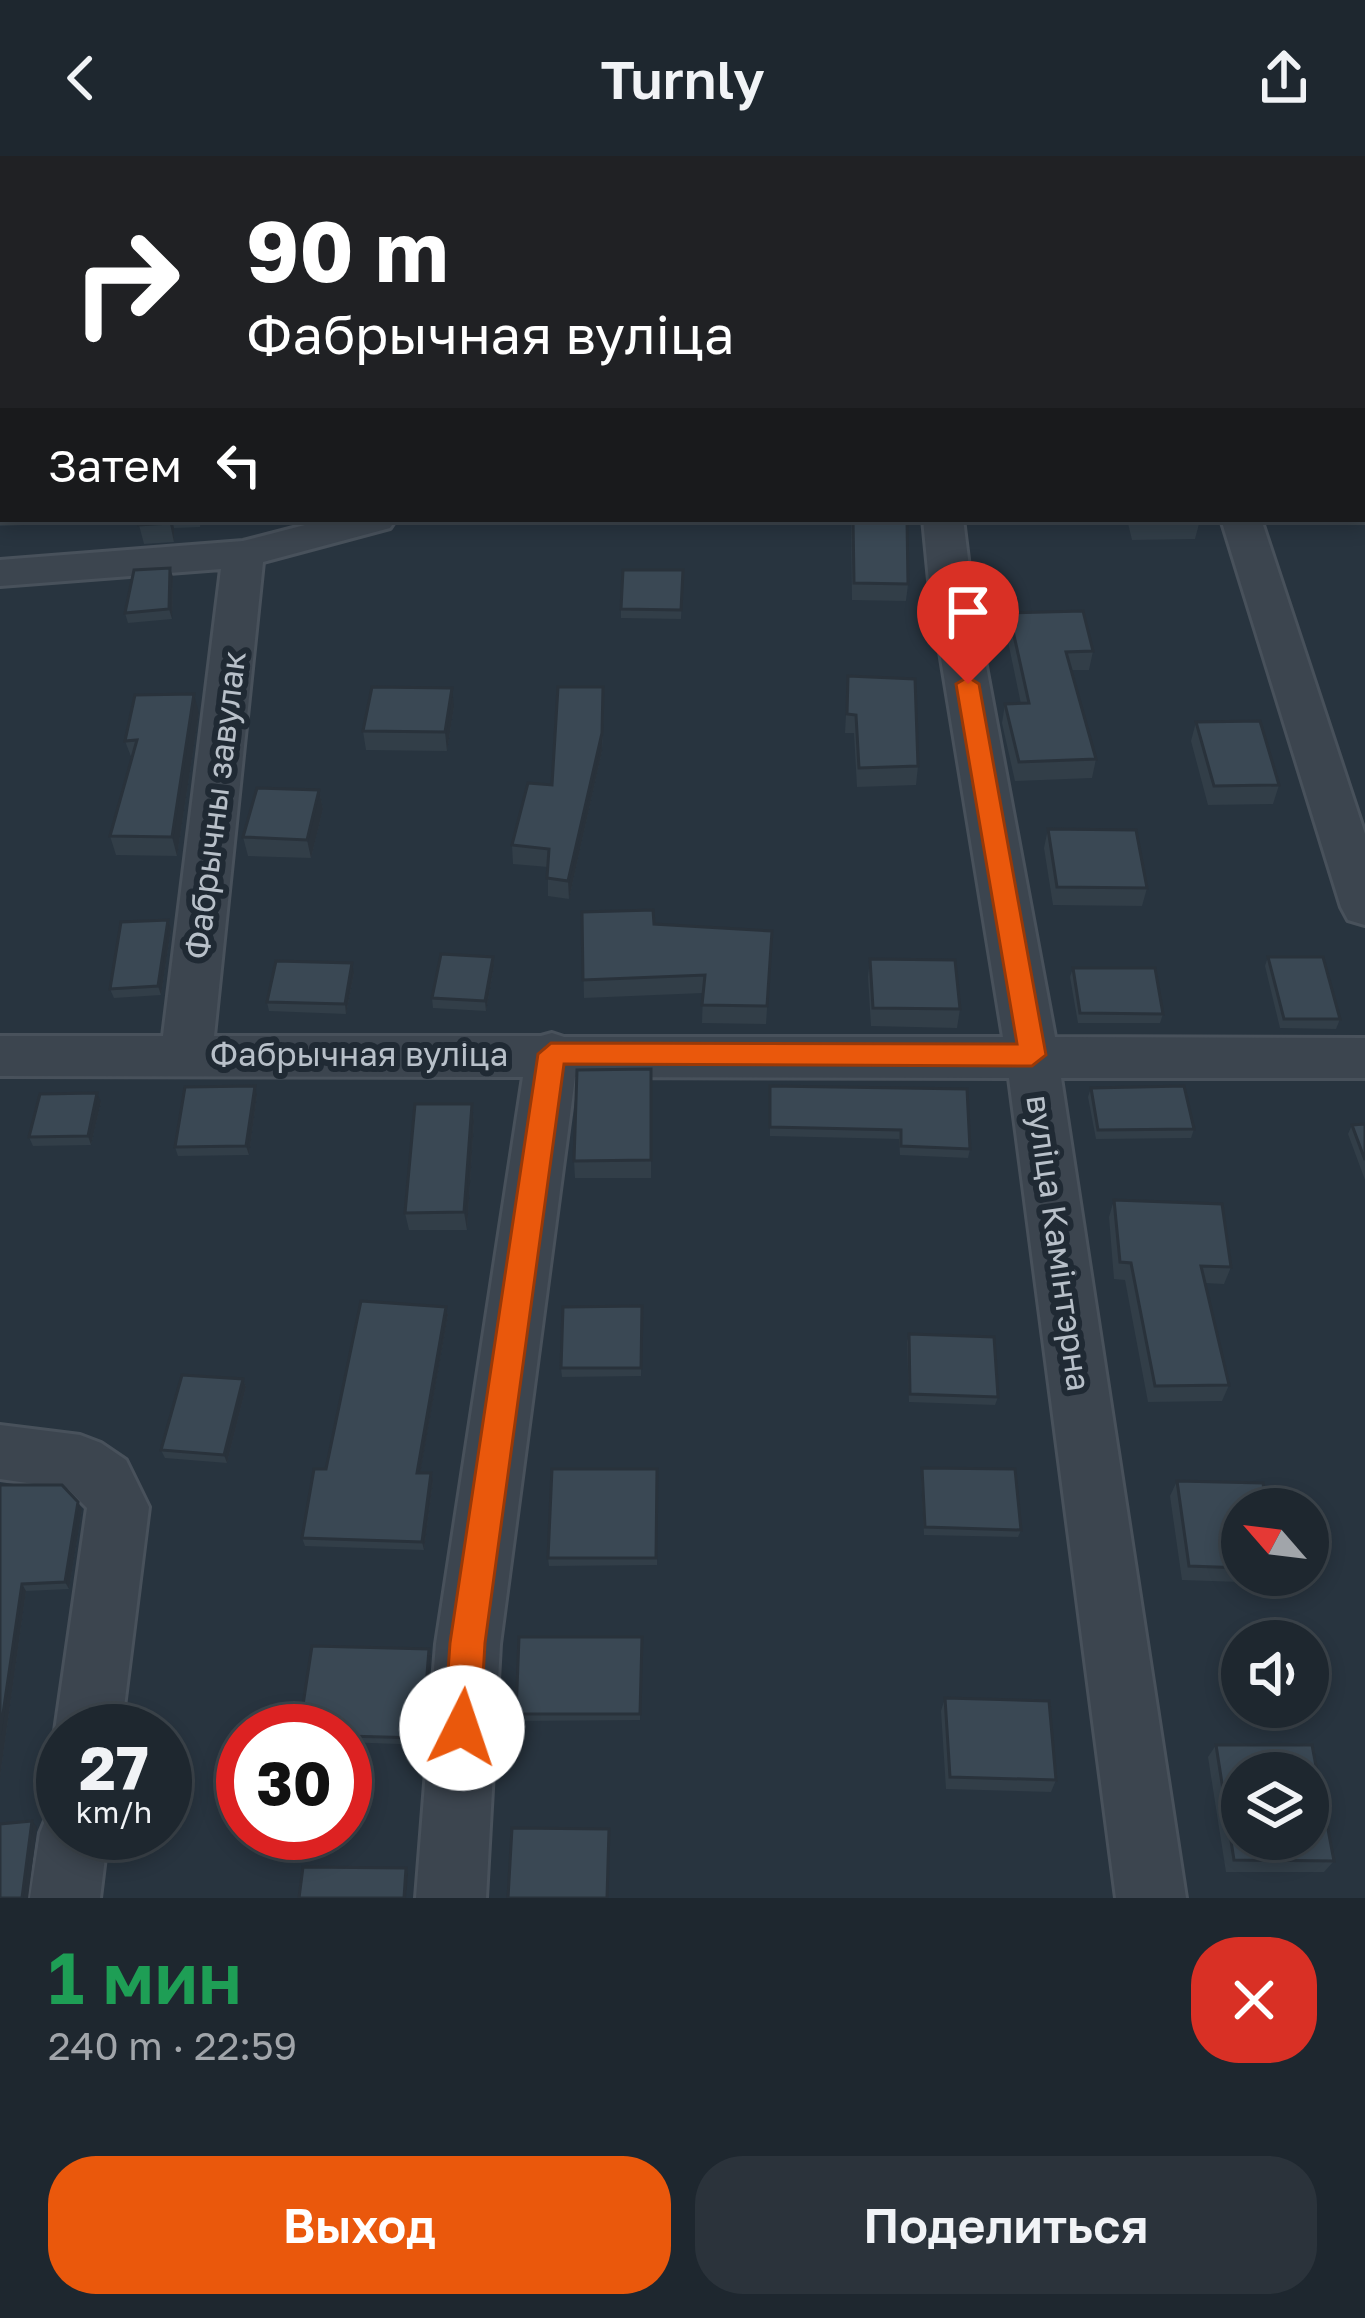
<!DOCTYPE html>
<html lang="ru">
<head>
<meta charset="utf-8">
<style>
  body { margin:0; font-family:"Golos Text",sans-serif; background:#2b333b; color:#f1f3f6; height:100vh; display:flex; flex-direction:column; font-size:45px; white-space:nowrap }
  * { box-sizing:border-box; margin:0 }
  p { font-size:39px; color:#a1a5aa }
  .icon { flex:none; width:66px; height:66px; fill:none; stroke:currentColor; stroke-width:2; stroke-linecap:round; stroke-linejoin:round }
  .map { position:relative; height:1742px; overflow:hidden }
  .drawer { display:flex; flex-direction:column; background:#1e272f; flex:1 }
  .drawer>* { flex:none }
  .hud { position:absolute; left:0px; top:0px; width:1365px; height:366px; box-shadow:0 6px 18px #0003,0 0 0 3px #3c444b; background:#202124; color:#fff; overflow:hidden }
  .needle { width:78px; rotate:298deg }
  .controls { position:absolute; left:1221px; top:1332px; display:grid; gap:24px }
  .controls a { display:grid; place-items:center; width:108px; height:108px; border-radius:50%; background:#1e272f; box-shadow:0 6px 18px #0003,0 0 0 3px #3c444b; font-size:60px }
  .speed { position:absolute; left:36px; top:1548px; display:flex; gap:24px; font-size:60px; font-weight:700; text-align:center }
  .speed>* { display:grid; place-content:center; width:156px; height:156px; border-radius:50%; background:#1e272f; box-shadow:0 6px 18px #0003,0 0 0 3px #3c444b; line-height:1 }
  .speed small { font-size:30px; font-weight:400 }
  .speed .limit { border:18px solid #d22; background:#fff; color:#111 }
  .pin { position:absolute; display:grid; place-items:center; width:102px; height:102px; color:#fff; margin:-123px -51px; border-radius:50% 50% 50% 0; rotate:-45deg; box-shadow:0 0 12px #0007 }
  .pin .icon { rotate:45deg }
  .me { position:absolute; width:132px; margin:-66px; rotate:4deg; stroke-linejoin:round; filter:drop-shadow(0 0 9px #0008) }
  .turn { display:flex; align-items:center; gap:42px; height:252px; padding:0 48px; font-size:54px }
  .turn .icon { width:156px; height:156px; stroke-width:2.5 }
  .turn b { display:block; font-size:84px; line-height:102px }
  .then { display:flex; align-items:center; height:114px; padding:0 48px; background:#0003; gap:24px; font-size:45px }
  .round { display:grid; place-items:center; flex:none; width:126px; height:126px; border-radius:48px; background:#2b333b }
  .summary { display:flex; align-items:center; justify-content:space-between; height:204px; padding:0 48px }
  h1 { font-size:72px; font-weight:600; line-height:90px; color:#1e9e55 }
  .primary-button { display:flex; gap:24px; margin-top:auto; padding:24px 48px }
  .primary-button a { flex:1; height:138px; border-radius:48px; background:#ea580c; color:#fff; font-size:48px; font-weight:600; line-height:138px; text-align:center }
  .primary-button a+a { background:#2b333b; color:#f1f3f6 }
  header { display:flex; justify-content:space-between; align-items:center; height:156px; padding:0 48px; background:#1e272f; font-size:54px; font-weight:600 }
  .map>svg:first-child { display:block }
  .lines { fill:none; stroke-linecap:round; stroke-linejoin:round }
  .street-casing { stroke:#48515b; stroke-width:6 }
  .street { fill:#3c454f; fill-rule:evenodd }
  .wall { fill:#323e48 }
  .shaded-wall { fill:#29323b }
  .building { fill:#3a4854; stroke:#29323b; stroke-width:3; fill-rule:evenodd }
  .route { fill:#ea580c; stroke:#983908; stroke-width:3 }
  .labels { text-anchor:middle; stroke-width:12; stroke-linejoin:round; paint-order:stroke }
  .street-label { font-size:33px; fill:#b8c0c9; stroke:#202a34 }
</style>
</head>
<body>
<header><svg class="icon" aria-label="back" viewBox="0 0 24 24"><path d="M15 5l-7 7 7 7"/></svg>Turnly<svg class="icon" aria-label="share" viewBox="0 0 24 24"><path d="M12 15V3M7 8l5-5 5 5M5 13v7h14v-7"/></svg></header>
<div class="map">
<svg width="1365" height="1742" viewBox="0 0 1365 1742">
  <rect width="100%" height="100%" fill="#28343f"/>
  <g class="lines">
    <defs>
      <path id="street" d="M1120,0H1152L1153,3H1121Z
        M1362,216H1365V238H1362Z
        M328,363H396L390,372L263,406L214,880H541L552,877L564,881H1003L930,435L923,363H963L972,435L1055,881L1365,882V922H1061L1186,1742H1116L1009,922L575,921L500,1488L486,1742H416L436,1488L523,921L0,920V880H163L221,413L0,430V404L243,385Z
        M1221,363H1261L1365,678V769L1348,764L1341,751Z
        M0,1269L80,1279L101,1287L126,1304L149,1351L121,1575H63V1594L55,1575L87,1352L68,1333L0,1323Z
        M63,1648V1677H108L100,1742H30L40,1677L50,1653Z"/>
    </defs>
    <use href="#street" class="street-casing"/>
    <use href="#street" class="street"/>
  </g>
  <path class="wall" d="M0,311H3V363H48L47,368L0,370Z
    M140,363H201L200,371L174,372V386L144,388L139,369Z
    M842,363H907L908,428L906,445L852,444L851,365Z
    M1127,363H1200V364L1195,383L1132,384Z
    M683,414L681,463L621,462V453Z
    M173,421L172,463L128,467L125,457Z
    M1009,457L1093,495L1089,514H1071L1096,603L1092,622L1015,625L1002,567L1005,548H1021L1006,476Z
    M848,520L918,610L916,629L857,631L854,577H845Z
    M604,550L602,595L569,743L548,740V711L513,708L512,689Z
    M454,551L447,595L366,594L363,575Z
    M199,557L177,700L116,699L110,680L132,603L125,585Z
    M1196,566L1279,629L1273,648L1208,649L1191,585Z
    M319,634L323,653L311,702L248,700L243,681Z
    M1048,673L1147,732L1142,750L1053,749L1044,692Z
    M582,756L654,768L772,775L766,868L702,867L703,837L584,842Z
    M171,773L161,839L114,842L110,833Z
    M493,801L494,810L486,855L433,852L432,842Z
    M1268,801L1340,863L1336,873L1280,872L1265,810Z
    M870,803L960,853L957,872L871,870L868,821Z
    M1073,812L1163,858L1160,867H1078L1070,821Z
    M354,817L346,858L269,855L267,846Z
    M651,913V1022H575L574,1005Z
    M770,930L970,993L968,1002L900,999L899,983L770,980Z
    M1091,932L1194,973L1191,982L1096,983L1088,941Z
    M257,939L249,999L178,1000L175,991Z
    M101,946L91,989L33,990L29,981Z
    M472,948L474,965L467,1074H409L405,1057Z
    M1365,968V1024L1348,978L1352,969Z
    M1114,1044L1231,1111L1224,1128L1205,1127L1229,1229L1222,1245L1148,1246L1125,1124L1114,1123L1109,1061Z
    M642,1150L641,1220L562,1221L561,1212Z
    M446,1151L448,1159L420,1317L433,1325L424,1394L305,1390L302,1382L326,1313Z
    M909,1178L998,1241L995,1249L909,1246L907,1186Z
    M243,1223L246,1231L227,1307L165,1302L161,1294Z
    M922,1312L1021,1374L1018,1381L924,1379L921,1320Z
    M657,1313V1409L549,1410L548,1402Z
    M1177,1325L1242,1353V1419H1274L1269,1427L1182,1424L1170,1340Z
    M0,1329L82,1354L69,1433L26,1435L0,1621Z
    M642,1481L640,1564L517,1565L516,1558Z
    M429,1493L431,1500L424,1589L345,1586V1575Z
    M945,1542L1056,1624L1051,1636L946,1633L941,1555Z
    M1216,1589L1334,1705L1324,1716H1226L1208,1601Z"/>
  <path class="shaded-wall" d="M169,363H172L174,372V386Z
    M170,412L173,421L172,463L169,453Z
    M603,531L602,595L569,743L568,725Z
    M452,532L454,551L447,595L445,576Z
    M194,538L199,557L177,700L172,681Z
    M319,634L323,653L311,702L307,684Z
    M168,764L171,773L161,839L158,830Z
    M493,801L494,810L486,855L485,845Z
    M352,807L354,817L346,858L345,848Z
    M255,930L257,939L249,999L246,990Z
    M97,937L101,946L91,989L88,980Z
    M472,948L474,965L467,1074L464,1056Z
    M446,1151L448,1159L419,1324L417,1317Z
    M243,1223L246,1231L227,1307L224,1299Z
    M431,1317L433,1325L424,1394L422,1386Z
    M78,1346L82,1354L69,1433L65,1426Z
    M22,1428L26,1435L0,1621V1578Z
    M429,1493L431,1500L424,1589L422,1582Z
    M32,1665L37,1671L28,1742H22Z
    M406,1712L408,1718L406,1742H404Z"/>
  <path class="building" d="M1055,0H1107V3H1055Z
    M0,311H3V354H0Z
    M140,363H169V367L139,369Z
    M853,363H907L908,428L854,427Z
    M1136,363H1200V364L1136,365Z
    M170,412L169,453L125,457L134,414Z
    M623,414H683L681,454L621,453Z
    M1083,455L1093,495L1066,496L1096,603L1019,606L1005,548L1029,547L1009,457Z
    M848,520L915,523L918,610L859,612L856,559L847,558Z
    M372,531L452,532L445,576L363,575Z
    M558,531H603L602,577L568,725L547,722L549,693L512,689L528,627L552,629Z
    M194,538L172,681L110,680L137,584L125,585L135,539Z
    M1260,565L1279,629L1214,630L1196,566Z
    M257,632L319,634L307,684L243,681Z
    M1048,673L1136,674L1147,732L1057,731Z
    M653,754L654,768L772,775L767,850L702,849L705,819L583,824L582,756Z
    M168,764L158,830L110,833L121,766Z
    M441,798L493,801L485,845L432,842Z
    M1268,801H1323L1340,863H1284Z
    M870,803L955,804L960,853L873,852Z
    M276,805L352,807L345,848L267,846Z
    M1073,812H1155L1163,858L1080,857Z
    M651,913V1004L574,1005L577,914Z
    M255,930L246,990L175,991L185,931Z
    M770,930L967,933L970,993L901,990V974L770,971Z
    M1184,930L1194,973L1098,974L1091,932Z
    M97,937L88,980L29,981L40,938Z
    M415,948H472L464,1056L405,1057Z
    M1365,968V1004L1352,969Z
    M1114,1044L1222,1048L1231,1111L1201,1110L1229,1229L1155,1230L1131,1107L1120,1106Z
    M361,1145L446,1151L417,1317H431L422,1386L302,1382L314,1313H326Z
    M642,1150L641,1212H561L563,1151Z
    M909,1178L994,1181L998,1241L910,1238Z
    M182,1219L243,1223L224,1299L161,1294Z
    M922,1312L1015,1313L1021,1374L925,1371Z
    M552,1313H657L656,1402H548Z
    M1177,1325L1263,1327L1267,1353H1242V1412L1189,1410Z
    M0,1329H62L78,1346L65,1426L22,1428L0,1578Z
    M519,1481H642L640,1558H516Z
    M312,1490L429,1493L422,1582L345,1580V1575H299Z
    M945,1542L1049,1545L1056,1624L950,1621Z
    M1216,1589H1312L1334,1705L1234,1704ZM1242,1617H1308V1683H1242Z
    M32,1665L22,1742H0V1668Z
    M512,1672L609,1673L607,1742H508Z
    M303,1711L406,1712L404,1742H299Z"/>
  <path class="route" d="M968,521L979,528L1046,899L1032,910L564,908L485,1487L480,1572L474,1585L462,1590L450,1585L444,1572L450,1487L538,898L551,887L1017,888L956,528Z"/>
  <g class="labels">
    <g class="street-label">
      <text transform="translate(215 649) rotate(-83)" y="12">Фабрычны завулак</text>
      <text x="359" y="910">Фабрычная вуліца</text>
      <text transform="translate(1059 1087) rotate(82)" y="12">вуліца Камінтэрна</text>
    </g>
  </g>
</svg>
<div class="controls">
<a><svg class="needle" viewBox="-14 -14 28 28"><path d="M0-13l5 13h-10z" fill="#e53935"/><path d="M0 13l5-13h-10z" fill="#a1a5aa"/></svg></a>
<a><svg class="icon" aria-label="sound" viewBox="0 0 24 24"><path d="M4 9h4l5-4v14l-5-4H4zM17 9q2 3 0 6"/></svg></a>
<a><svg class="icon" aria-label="layers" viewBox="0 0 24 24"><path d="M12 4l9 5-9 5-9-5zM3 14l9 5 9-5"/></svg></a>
</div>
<div class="speed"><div>27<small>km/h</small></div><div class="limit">30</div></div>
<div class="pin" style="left:968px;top:528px;background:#d93025"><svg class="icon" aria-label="arrive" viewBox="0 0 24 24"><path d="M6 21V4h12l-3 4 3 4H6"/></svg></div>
<svg class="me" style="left:462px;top:1572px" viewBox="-20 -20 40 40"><circle r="19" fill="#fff"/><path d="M0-13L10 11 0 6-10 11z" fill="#ea580c"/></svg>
<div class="hud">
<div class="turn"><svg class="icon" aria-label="right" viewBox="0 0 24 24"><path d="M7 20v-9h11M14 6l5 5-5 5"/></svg><div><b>90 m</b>Фабрычная вуліца</div></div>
<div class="then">Затем<svg class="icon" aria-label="left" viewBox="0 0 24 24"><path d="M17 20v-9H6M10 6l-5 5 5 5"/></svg></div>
</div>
</div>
<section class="drawer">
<div class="summary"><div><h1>1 мин</h1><p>240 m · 22:59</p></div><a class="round" style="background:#d93025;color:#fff"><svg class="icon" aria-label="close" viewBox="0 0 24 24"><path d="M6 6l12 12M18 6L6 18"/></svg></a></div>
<div class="primary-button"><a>Выход</a><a>Поделиться</a></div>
</section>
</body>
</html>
